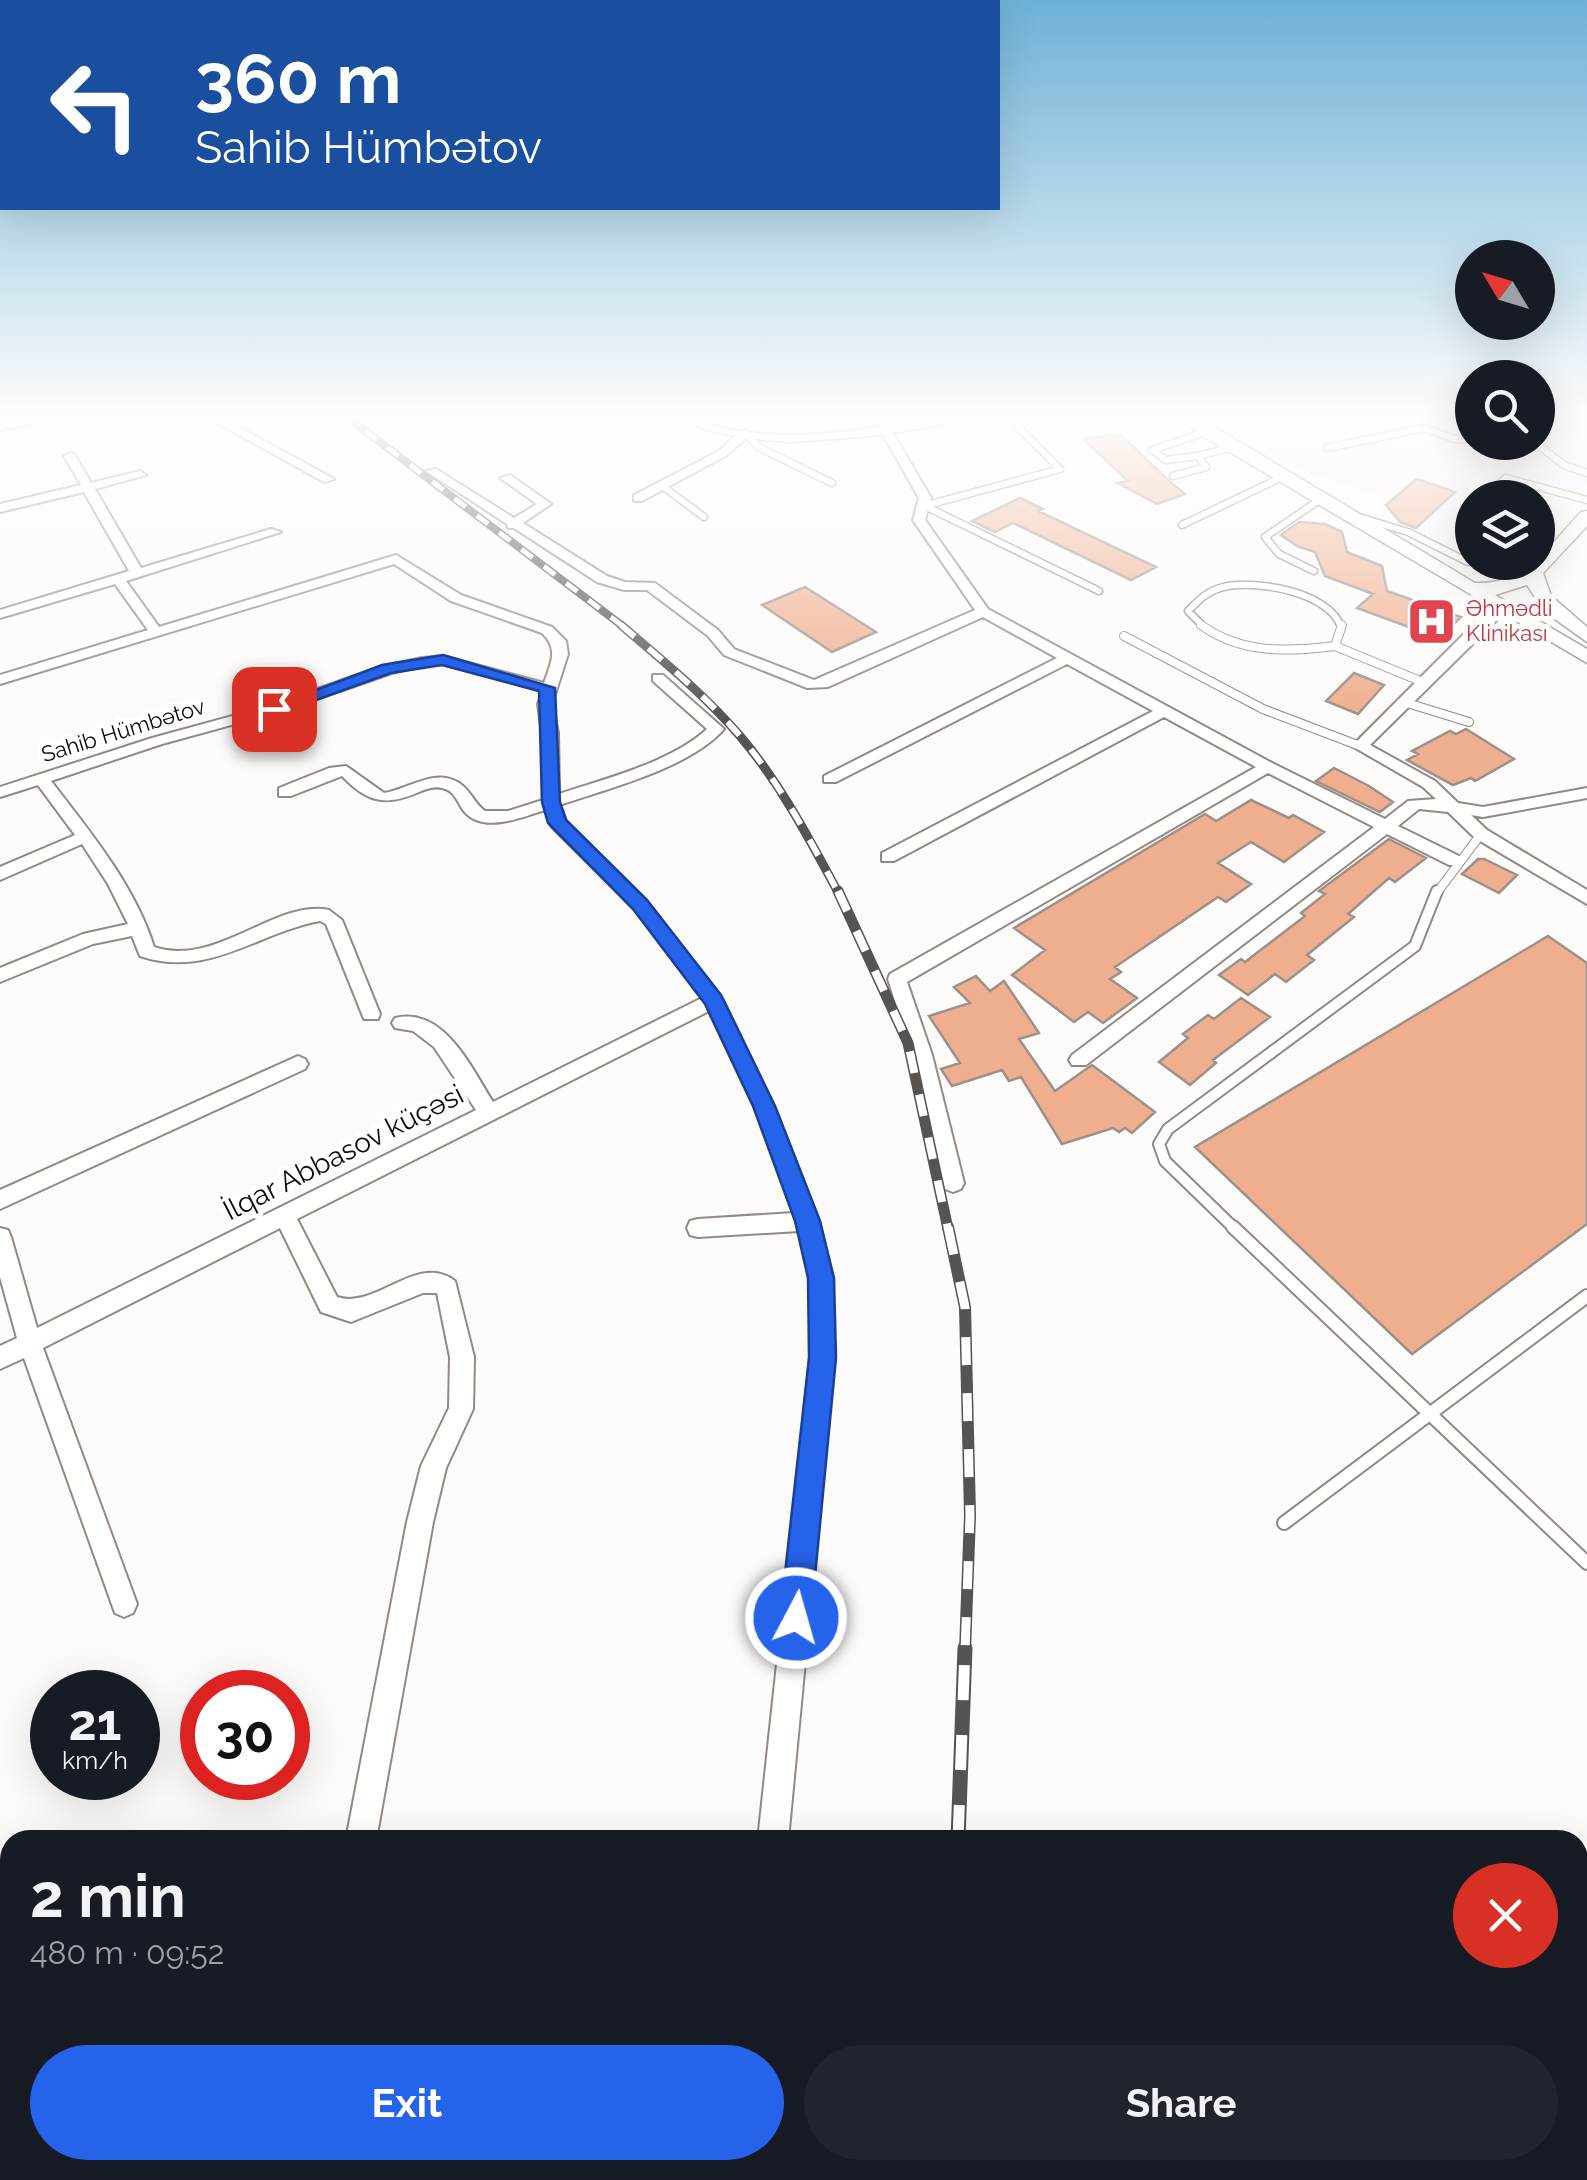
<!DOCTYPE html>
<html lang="en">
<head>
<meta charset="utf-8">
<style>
  body { margin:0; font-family:Raleway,sans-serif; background:#20242c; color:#f1f3f6; height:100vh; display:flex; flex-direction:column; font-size:38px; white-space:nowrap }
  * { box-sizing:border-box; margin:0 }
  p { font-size:32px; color:#9ea1a6 }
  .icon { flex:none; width:55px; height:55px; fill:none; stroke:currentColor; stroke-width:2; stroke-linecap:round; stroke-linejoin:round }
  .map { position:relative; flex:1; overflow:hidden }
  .sheet { position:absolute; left:0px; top:1830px; width:1588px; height:350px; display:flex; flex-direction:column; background:#171b24; border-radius:30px 30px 0 0; box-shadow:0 10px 40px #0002 }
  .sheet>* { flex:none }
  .top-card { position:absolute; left:0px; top:0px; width:1000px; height:210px; box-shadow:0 10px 40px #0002; background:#1a4fa0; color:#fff; overflow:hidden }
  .needle { width:65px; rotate:308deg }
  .fabs { position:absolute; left:1455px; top:240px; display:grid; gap:20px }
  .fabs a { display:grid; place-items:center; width:100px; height:100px; border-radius:50%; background:#171b24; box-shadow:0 10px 40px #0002; font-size:50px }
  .speed { position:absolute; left:30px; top:1670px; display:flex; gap:20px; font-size:50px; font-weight:700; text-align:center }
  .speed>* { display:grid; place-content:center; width:130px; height:130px; border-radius:50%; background:#171b24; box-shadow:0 10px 40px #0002; line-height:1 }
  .speed small { font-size:25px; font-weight:400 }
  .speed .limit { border:15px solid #d22; background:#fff; color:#111 }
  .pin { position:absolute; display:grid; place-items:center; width:85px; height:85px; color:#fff; margin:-42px; border-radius:20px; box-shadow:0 5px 15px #0006 }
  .me { position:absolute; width:110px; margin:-55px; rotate:6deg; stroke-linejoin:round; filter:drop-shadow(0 0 8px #0008) }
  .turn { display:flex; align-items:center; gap:35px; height:210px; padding:0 30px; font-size:45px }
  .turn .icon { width:130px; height:130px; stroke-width:2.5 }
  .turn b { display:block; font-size:70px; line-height:85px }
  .round { display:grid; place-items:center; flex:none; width:105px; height:105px; border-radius:52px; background:#20242c }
  .headline { display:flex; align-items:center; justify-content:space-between; height:170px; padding:0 30px }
  h1 { font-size:60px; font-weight:700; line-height:75px }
  .cta { display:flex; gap:20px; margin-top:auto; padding:20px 30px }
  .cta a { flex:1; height:115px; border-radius:60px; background:#2563eb; color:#fff; font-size:40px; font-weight:700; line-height:115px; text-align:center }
  .cta a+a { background:#20242c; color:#f1f3f6 }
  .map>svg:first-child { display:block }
  .industrial { fill:#feebfb }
  .building { fill:#efaf8f; stroke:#9c908a; stroke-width:2.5 }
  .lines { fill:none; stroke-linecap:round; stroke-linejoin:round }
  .service-far3-casing { stroke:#948882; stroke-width:9 }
  .service-far2-casing { stroke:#948882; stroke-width:10 }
  .service-far1-casing { stroke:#948882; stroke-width:14 }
  .service-casing { stroke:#948882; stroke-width:16 }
  .minor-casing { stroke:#948882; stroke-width:4 }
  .secondary-casing { stroke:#948882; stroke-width:3 }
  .service-far3 { stroke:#fff; stroke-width:6 }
  .service-far2 { stroke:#fff; stroke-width:8 }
  .service-far1 { stroke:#fff; stroke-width:10 }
  .service { stroke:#fff; stroke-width:12 }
  .minor { fill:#fff; fill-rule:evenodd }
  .secondary { fill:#fff; fill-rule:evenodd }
  .rail-far4-casing { stroke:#565351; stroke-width:8 }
  .rail-far3-casing { stroke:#565351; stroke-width:9 }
  .rail-far2-casing { stroke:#565351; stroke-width:11 }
  .rail-far1-casing { stroke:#565351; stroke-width:12 }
  .rail-casing { stroke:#565351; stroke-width:15 }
  .rail-far4 { stroke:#fff; stroke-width:5; stroke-dasharray:14; stroke-linecap:butt }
  .rail-far3 { stroke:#fff; stroke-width:6; stroke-dasharray:18; stroke-linecap:butt }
  .rail-far2 { stroke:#fff; stroke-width:8; stroke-dasharray:22; stroke-linecap:butt }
  .rail-far1 { stroke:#fff; stroke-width:9; stroke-dasharray:28; stroke-linecap:butt }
  .rail { stroke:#fff; stroke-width:11; stroke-dasharray:35; stroke-linecap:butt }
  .route { fill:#2563eb; stroke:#184099; stroke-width:2.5 }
  .labels { text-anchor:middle; stroke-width:10; stroke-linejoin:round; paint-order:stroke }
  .far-health-label { font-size:22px; fill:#be3a42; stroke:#fff; text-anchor:start }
  .far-street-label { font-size:22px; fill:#0e0a08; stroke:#fff }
  .street-label { font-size:28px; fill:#0e0a08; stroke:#fff }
</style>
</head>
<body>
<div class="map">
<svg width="1587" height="2180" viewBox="0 0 1587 2180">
  <rect width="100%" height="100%" fill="#fdfbf9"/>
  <path class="industrial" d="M1234,414H1472V442H1538V414H1587V482L1577,491L1489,465L1437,513L1301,470L1208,417Z"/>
  <path class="building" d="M1120,434L1169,481L1185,494L1157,504L1118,483L1128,481L1083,439Z
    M1417,479L1455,492L1416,528L1400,522L1386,505Z
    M1020,498L1043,509L1038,511L1156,567L1131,580L1013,523L995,532L972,521Z
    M1299,522L1325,524L1342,532L1347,552L1382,566L1387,591L1461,617L1441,637H1436L1357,608L1373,594L1325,576L1315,552L1297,546L1281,535Z
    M805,587L876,632L832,652L762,605Z
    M1354,673L1384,685L1358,714L1326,701Z
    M1466,729L1514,759L1475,781L1471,778L1453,785L1407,760L1418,754L1412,751L1450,731L1456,734Z
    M1334,768L1369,786L1393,802L1380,812L1316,781Z
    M1251,800L1289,818L1293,815L1324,832L1284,862L1251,842L1218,863L1251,884L1226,902L1218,897L1115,967L1121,972L1110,979L1137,998L1103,1023L1088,1012L1074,1022L1012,975L1045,950L1014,928L1205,814L1216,821Z
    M1389,839L1426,858L1395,882L1389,878L1348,914L1354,917L1307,955L1314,960L1286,982L1275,974L1248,995L1219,975L1241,959L1245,962L1305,916L1301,913L1325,894L1319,891Z
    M1478,859H1484L1517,875L1499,893L1462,874Z
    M1548,936L1587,963V1224L1412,1354L1195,1147Z
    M976,976L990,991L1004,981L1039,1033L1019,1039L1055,1091L1092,1065L1155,1112L1132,1133L1125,1128L1119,1132L1113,1128L1062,1144L1021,1077L1009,1081L1002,1070L952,1086L941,1069L960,1063L929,1016L970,1003L954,987Z
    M1241,998L1270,1017L1213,1060L1216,1063L1190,1085L1159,1062L1188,1038L1183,1034L1208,1015L1214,1019Z"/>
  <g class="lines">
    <defs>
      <path id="service-far3" d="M746,433L758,447L832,483
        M1534,442L1564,465L1587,473
        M1327,448L1424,428L1454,439H1472
        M1198,456L1166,460L1152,450L1206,432
        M1173,476L1206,467L1198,456L1232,447
        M661,485L704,517
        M1482,498L1506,478L1587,500
        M924,506L1060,469L1016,425
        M925,506L1099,591
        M1465,513L1472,506
        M1362,518L1408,532L1468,562
        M1182,525L1282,477
        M1518,562L1537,567
        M1314,571L1279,554L1265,537L1321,499
        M1204,627L1188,611C1198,601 1206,592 1220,588C1253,578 1330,592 1341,627"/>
      <path id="service-far2" d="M1201,625C1241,654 1288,652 1335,646
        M1124,636L1263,709L1360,746
        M1335,646L1425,683
        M1335,646L1342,625
        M1407,703L1469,722
        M1436,894L1481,834"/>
      <path id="service-far1" d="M1235,1229L1165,1161L1159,1144L1168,1129L1415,946L1437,891"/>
      <path id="service" d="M1233,1227L1587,1563
        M1284,1523L1587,1296"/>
      <path id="minor" d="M56,414H82L0,430V424Z
        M201,414H215L334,479L324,482Z
        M668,414C685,414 696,420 712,425C738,433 767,435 794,435C864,434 929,414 999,414L893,433L931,498L925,520L988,609L1274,764L1385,819L1408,801L1436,799L1423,787L1352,746L1480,618L1499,602H1509V608L1370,745L1435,781L1458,803L1483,807L1587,788V798L1483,817L1471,815L1487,830L1587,890V904L1475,838L1448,812L1419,809L1398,826L1461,857V865H1449L1387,834L1086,1065H1072L1069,1060L1072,1055L1374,827L1268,773L907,982L932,1055L964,1183L961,1189L953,1192L945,1189L912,1055L888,979L890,974L1256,767L1164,717L894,861H882V853L1153,711L1067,664L836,782H824V776L1057,658L983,617L828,687L807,688L724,655L708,636L647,590H624L597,582L514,528H508L507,524L426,471L436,469L514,518L537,504L500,478L510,475L551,504L523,523L607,576L625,582L655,583L718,630L734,649L814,680L975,610L913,520L919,498L883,435L791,442L746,438L727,455L642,501H634V495L719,451L735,436L707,430Z
        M70,453L74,454L91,483L140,471L146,475L95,489L141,568L271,529L281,532L126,581L159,627L396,555L461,595L552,627L566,641L568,654L552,704L558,733L559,794C604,779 672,762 707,729L653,681V675H663L724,729C690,768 609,788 560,805L566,821L646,900L723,1000L774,1106L819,1221L832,1278L834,1358L788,1840H758L810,1358V1278L799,1231L698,1237L690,1235L687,1228L690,1221L698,1219L794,1213L754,1106L709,1011L297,1219L337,1297C376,1310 417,1252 455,1281L474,1357L473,1409L446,1468L433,1522L376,1840H346L407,1522L421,1466L449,1408L450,1357L437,1293H423L351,1322L321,1312L280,1228L43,1348L137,1604L133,1613L124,1617L115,1613L24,1358L0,1369V1346L17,1338L0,1277V1228L8,1230L11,1237L37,1328L476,1110L434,1047L413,1031L395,1028L392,1023L395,1018C444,1006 472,1069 493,1102L702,998L634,908L552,827L545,810C522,817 482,835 463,810C457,801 454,790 442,788C434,786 426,789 419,792C385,807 367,802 342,776L291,796H279V788L329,768L346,766L384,793C410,789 438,765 463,786C472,794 475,804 485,811H508L543,800L542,733L538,704L542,691L443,664L422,666L392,673L279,712L162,744L51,781C91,833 135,886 154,947C216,968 275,899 329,910L342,920L380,1014L378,1019H364L326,924L320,921C256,933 208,979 140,956L132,936L93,944L0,982V968L83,934L128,924L108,884L82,844L0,880V867L75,835L38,785L0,797V787L152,738L269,706L383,666L422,658L443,656L544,683C551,663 559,649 542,633L451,601L394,564L0,684V675L148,630L115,584L0,618V610L129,571L84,492L0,512V504L81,485L64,456Z
        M298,1056L305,1059L308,1064L305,1069L0,1209V1190Z
        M0,2064L10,2065V2099L0,2098Z
        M252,2170H286L283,2180H249Z
        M721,2170H755L753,2180H719Z"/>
      <path id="secondary" d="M1176,414H1193L1475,583C1526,585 1548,547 1581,512L1587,511V526L1543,573L1551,596L1587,627V642L1545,612L1527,585L1495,595L1587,649V663L1201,435Z"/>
    </defs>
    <use href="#service-far3" class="service-far3-casing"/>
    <use href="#service-far2" class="service-far2-casing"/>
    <use href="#service-far1" class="service-far1-casing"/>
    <use href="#service" class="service-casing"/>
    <use href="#minor" class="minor-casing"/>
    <use href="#secondary" class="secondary-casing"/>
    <use href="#service-far3" class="service-far3"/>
    <use href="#service-far2" class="service-far2"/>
    <use href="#service-far1" class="service-far1"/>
    <use href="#service" class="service"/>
    <use href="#minor" class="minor"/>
    <use href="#secondary" class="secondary"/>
    <defs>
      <path id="rail-far4" d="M343,414L624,627"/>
      <path id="rail-far3" d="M621,625C662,660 705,695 740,736C780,783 810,840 839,894"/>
      <path id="rail-far2" d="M838,891L908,1043L948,1229"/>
      <path id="rail-far1" d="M948,1227L965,1307L970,1515L965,1651"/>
      <path id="rail" d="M958,1840L965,1648
        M945,2170V2180"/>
    </defs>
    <use href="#rail-far4" class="rail-far4-casing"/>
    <use href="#rail-far3" class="rail-far3-casing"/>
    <use href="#rail-far2" class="rail-far2-casing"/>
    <use href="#rail-far1" class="rail-far1-casing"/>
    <use href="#rail" class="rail-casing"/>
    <use href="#rail-far4" class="rail-far4"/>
    <use href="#rail-far3" class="rail-far3"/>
    <use href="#rail-far2" class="rail-far2"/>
    <use href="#rail-far1" class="rail-far1"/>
    <use href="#rail" class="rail"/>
  </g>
  <linearGradient id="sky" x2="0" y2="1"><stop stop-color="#6db1d7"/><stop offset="0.58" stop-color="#fefdfc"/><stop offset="1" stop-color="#fefdfc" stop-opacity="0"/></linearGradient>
  <rect width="1587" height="719" fill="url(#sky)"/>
  <path class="route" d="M443,655L555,688L560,802L566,820L647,900L721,995L775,1106L820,1221L834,1278L836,1358L811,1618L807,1628L796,1633L785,1628L780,1618L809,1358L808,1278L795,1221L753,1106L705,1004L633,909L548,823L542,802L539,691L442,665L391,673L280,713L266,709L382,665Z"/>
  <defs>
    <symbol id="hospital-square" viewBox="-11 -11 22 22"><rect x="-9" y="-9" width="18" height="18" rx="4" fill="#e0444e" stroke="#fff"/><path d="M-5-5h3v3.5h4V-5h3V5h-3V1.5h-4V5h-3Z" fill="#fff"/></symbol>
  </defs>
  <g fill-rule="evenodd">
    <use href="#hospital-square" x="1404" y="594" width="55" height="55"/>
  </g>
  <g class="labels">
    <g class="far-health-label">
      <text x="1466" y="616">Əhmədli<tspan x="1466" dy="25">Klinikası</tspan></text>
    </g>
    <g class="far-street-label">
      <text transform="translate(123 730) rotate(-17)" y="8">Sahib Hümbətov</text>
    </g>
    <g class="street-label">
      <text transform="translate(343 1152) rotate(-27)" y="10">İlqar Abbasov küçəsi</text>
    </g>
  </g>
</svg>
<div class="fabs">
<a><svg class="needle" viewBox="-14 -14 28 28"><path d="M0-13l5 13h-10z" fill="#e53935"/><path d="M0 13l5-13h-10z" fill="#9ea1a6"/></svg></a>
<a><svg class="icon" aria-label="search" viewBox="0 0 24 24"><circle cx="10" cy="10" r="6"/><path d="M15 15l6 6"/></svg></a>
<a><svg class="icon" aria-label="layers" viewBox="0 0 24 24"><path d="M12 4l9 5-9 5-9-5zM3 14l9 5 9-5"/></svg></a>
</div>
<div class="speed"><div>21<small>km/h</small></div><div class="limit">30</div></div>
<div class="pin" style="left:274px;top:709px;background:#d93025"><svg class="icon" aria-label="arrive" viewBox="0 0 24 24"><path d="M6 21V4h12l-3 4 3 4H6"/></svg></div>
<svg class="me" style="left:796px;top:1618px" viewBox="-20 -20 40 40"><circle r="17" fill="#2563eb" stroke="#fff" stroke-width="3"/><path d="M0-11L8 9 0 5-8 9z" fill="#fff"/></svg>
<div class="top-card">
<div class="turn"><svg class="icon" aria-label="left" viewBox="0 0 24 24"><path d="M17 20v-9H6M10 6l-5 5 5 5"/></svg><div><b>360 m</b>Sahib Hümbətov</div></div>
</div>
<section class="sheet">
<div class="headline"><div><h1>2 min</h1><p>480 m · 09:52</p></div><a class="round" style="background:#d93025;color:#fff"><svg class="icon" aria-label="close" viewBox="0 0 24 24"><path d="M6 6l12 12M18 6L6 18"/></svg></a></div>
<div class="cta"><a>Exit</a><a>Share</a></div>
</section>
</div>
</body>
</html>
